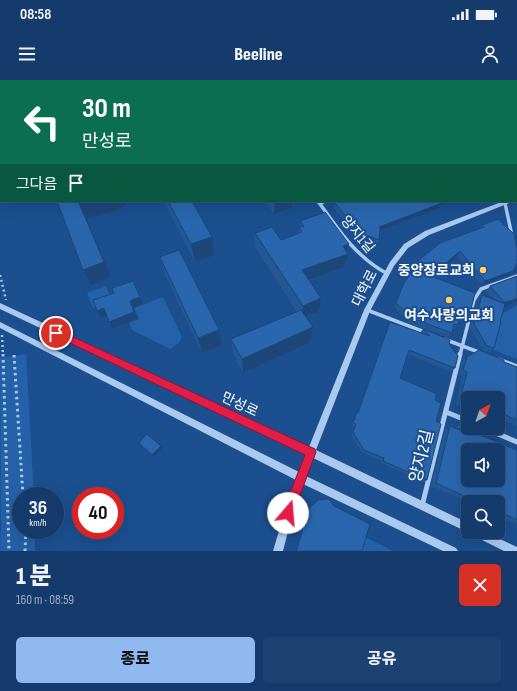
<!DOCTYPE html>
<html lang="ko">
<head>
<meta charset="utf-8">
<style>
  body { margin:0; font-family:"Sofia Sans Condensed","Noto Sans KR",sans-serif; background:#1d4271; color:#f1f3f6; height:100vh; display:flex; flex-direction:column; font-size:15px; white-space:nowrap }
  * { box-sizing:border-box; margin:0 }
  p { font-size:13px; color:#9dadc1 }
  .icon { flex:none; width:22px; height:22px; fill:none; stroke:currentColor; stroke-width:2; stroke-linecap:round; stroke-linejoin:round }
  .map { position:relative; height:471px; overflow:hidden }
  .side { display:flex; flex-direction:column; background:#143b6b; flex:1 }
  .side>* { flex:none }
  .banner { position:absolute; left:0px; top:0px; width:517px; height:122px; box-shadow:0 4px 16px #0002,0 0 0 1px #33557e; background:#0b6e4f; color:#fff; overflow:hidden }
  .needle { width:26px; rotate:40deg }
  .fabs { position:absolute; left:461px; top:311px; display:grid; gap:8px }
  .fabs a { display:grid; place-items:center; width:44px; height:44px; border-radius:6px; background:#143b6b; box-shadow:0 4px 16px #0002,0 0 0 1px #33557e; font-size:20px }
  .speed { position:absolute; left:12px; top:407px; display:flex; gap:8px; font-size:20px; font-weight:700; text-align:center }
  .speed>* { display:grid; place-content:center; width:52px; height:52px; border-radius:50%; background:#143b6b; box-shadow:0 4px 16px #0002,0 0 0 1px #33557e; line-height:1 }
  .speed small { font-size:10px; font-weight:400 }
  .speed .limit { border:6px solid #d22; background:#fff; color:#111 }
  .pin { position:absolute; display:grid; place-items:center; width:34px; height:34px; color:#fff; margin:-17px; border:2px solid #fff; border-radius:50%; box-shadow:0 1px 4px #0007 }
  .me { position:absolute; width:44px; margin:-22px; rotate:18deg; stroke-linejoin:round; filter:drop-shadow(0 0 3px #0008) }
  .turn { display:flex; align-items:center; gap:14px; height:84px; padding:0 16px; font-size:18px }
  .turn .icon { width:52px; height:52px; stroke-width:2.5 }
  .turn b { display:block; font-size:28px; line-height:34px }
  .then { display:flex; align-items:center; height:38px; padding:0 16px; background:#0003; gap:8px; font-size:15px }
  .round { display:grid; place-items:center; flex:none; width:42px; height:42px; border-radius:6px; background:#1d4271 }
  .head { display:flex; align-items:center; justify-content:space-between; height:68px; padding:0 16px }
  h1 { font-size:24px; font-weight:800; line-height:30px }
  .cta { display:flex; gap:8px; margin-top:auto; padding:8px 16px }
  .cta a { flex:1; height:46px; border-radius:6px; background:#90b9f0; color:#111; font-size:16px; font-weight:800; line-height:46px; text-align:center }
  .cta a+a { background:#1d4271; color:#f1f3f6 }
  .status { display:flex; justify-content:space-between; align-items:center; height:28px; padding:0 20px; background:#143b6b; direction:ltr }
  .status svg { height:11px; fill:currentColor }
  header { display:flex; justify-content:space-between; align-items:center; height:52px; padding:0 16px; background:#143b6b; font-size:18px; font-weight:800 }
  .map>svg:first-child { display:block }
  .green { fill:#2461a8 }
  .lines { fill:none; stroke-linecap:round; stroke-linejoin:round }
  .path-far1 { stroke:#a9c9ee; stroke-width:2.5; stroke-dasharray:2 3; stroke-linecap:butt }
  .path { stroke:#a9c9ee; stroke-width:3; stroke-dasharray:2.5 3.5; stroke-linecap:butt }
  .minor-far1 { stroke:#a9c9ee; stroke-width:3.5 }
  .minor { stroke:#a9c9ee; stroke-width:5 }
  .tertiary { fill:#a9c9ee; fill-rule:evenodd }
  .wall { fill:#245895 }
  .shaded-wall { fill:#1d4779 }
  .building { fill:#2a66ad; stroke:#1d4779; fill-rule:evenodd }
  .route { fill:#e11d48; stroke:#92132f }
  .poi-dot { fill:#ffd166; stroke:#1b4f8f; stroke-width:1.5 }
  .labels { text-anchor:middle; stroke-width:4; stroke-linejoin:round; paint-order:stroke }
  .street-label { font-size:14px; fill:#fff; stroke:#1b4f8f }
  .poi-label { font-size:14px; font-weight:bold; fill:#fff; stroke:#1b4f8f; text-anchor:end }
  .near-street-label { font-size:17px; fill:#fff; stroke:#1b4f8f }
</style>
</head>
<body>
<div class="status"><b>08:58</b><svg viewBox="0 0 49 12"><path d="M0 12V9h3v3zM5 12V6h3v6zM10 12V3h3v9zM15 12V0h3v12zM26 1h20v11H26zM47 4h2v5h-2z"/></svg></div>
<header><svg class="icon" aria-label="menu" viewBox="0 0 24 24"><path d="M4 6h16M4 12h16M4 18h16"/></svg>Beeline<svg class="icon" aria-label="person" viewBox="0 0 24 24"><circle cx="12" cy="8" r="4"/><path d="M4 21q1-7 8-7t8 7"/></svg></header>
<div class="map">
<svg width="517" height="471" viewBox="0 0 517 471">
  <rect width="100%" height="100%" fill="#1b4f8f"/>
  <path class="green" d="M106,206L112,220L93,228L87,213Z
    M163,217L182,257L179,263L170,269L132,250L129,243L139,239L134,228Z
    M517,225V279L493,270L502,234Z
    M26,274L34,416H21V450H35V471H0L1,448L0,278Z
    M365,457L393,471H361Z"/>
  <g class="lines">
    <path class="path-far1" d="M0,195L6,220
      M2,255L3,275"/>
    <path class="path" d="M3,274L9,471
      M14,275L23,416
      M25,471L26,450"/>
    <path class="minor-far1" d="M318,121C338,149 355,176 386,193
      M319,123L326,121
      M505,123L512,156
      M367,230L427,253
      M444,259L481,273
      M460,275L474,220L481,209L517,196"/>
    <path class="minor" d="M499,280L517,287
      M446,332L468,341
      M484,348L517,362
      M422,426L460,274"/>
    <path class="tertiary" d="M516,116H517V121H516Z
      M504,121H513L512,122L429,155L408,168L394,186L370,231L316,370L468,443V452H469L468,453L465,451L313,378L306,396L456,468L458,471H443L303,404L296,421L283,471H273L288,421L296,400L0,248V242L299,392L306,374L0,229V223L309,367L364,230L390,182L404,164L425,151Z
      M470,452H485L517,467V471H504L472,455Z"/>
  </g>
  <path class="wall" d="M130,0H155L156,1H130Z
    M195,0H230V1H196Z
    M391,0H424L425,1H392Z
    M477,0H517V98H516V1H478Z
    M163,121H192L212,157L214,175L195,182Z
    M265,121H292V128L274,134Z
    M336,121L441,125L439,128L380,151L379,160L377,165L367,161L363,162L334,128Z
    M498,139L513,191L509,195L482,205L457,176L433,197L475,213L469,237L465,241L460,234L458,245L454,250L453,249L452,253L448,257L409,243L394,227L403,205L479,149L482,145Z
    M300,141L349,164L347,172L348,174L344,187L309,200L319,231L305,236L313,247L309,263L243,293L233,274L231,259L297,232L255,167V153L281,160L298,154Z
    M517,142V152L516,143Z
    M160,177L219,250L222,265L202,273L165,195Z
    M517,196V221L507,226H504L500,242L494,268L490,272L483,270L470,249L478,220L482,215L495,220L486,211L490,206Z
    M390,242L420,253L423,249L449,264L455,288L451,292L408,274L400,298L435,320L436,341L427,400L424,402L381,383V381L362,372L351,355L354,347L351,346L355,336L357,332L358,333L388,246Z
    M467,277L504,282L517,287V346L498,338V318H468V337L463,335L465,328L456,324L462,296L459,295L462,282Z
    M466,339L475,353L517,370V444L498,436V422H468L431,406L445,350L450,346L456,349V347L461,344Z
    M308,429L362,471H295L301,455L300,442Z"/>
  <path class="shaded-wall" d="M85,121H124L126,125L122,126L123,128L87,139L111,197L91,205L83,190L79,123Z
    M275,121H292V128L274,134Z
    M440,121H454L441,125L439,128L377,152L379,147Z
    M369,156L367,161L363,162L364,157Z
    M212,157L214,175L195,182L191,164Z
    M349,164L346,174H348L344,187L300,203L302,190L343,166Z
    M460,171L457,176L428,201L431,196Z
    M513,191L509,195L482,205L485,201Z
    M140,217L143,224L133,228L137,238L113,248L109,242L130,221Z
    M321,218L319,231L301,238L303,226Z
    M517,218V221L507,226L500,227L504,222Z
    M104,228L108,235L101,237L97,231Z
    M313,247L309,263L243,293L242,279Z
    M219,250L222,265L202,273L198,258Z
    M161,366L162,368L153,377L152,375Z"/>
  <path class="building" d="M0,0H8V1H1V39L0,35Z
    M67,0H84L85,1H67Z
    M137,0H155L156,1H137Z
    M206,0H230V1H206Z
    M402,0H424L425,1H404Z
    M434,0H437L438,1H430Z
    M487,0H517V94H516V1H489Z
    M57,121H85L79,123L104,182L83,190Z
    M168,121H192L212,157L191,164Z
    M336,121H440L442,123L379,147L380,148L379,160L369,156L364,157L335,123Z
    M325,132L349,164L343,166L348,174L302,190L321,218L303,226L255,153L272,147L281,160L302,152L299,147L304,146L300,141Z
    M498,139L514,154L517,167V183L513,191L485,201L460,171L431,196L475,213L469,237L462,227L458,245L454,244L452,253L412,238L396,223L403,205L419,180L440,163L484,147L482,145Z
    M179,170L219,250L198,258L160,177Z
    M517,196V218L511,221L504,222L490,206Z
    M133,201L140,217L130,221L134,232L109,242L104,228L97,231L93,220L114,213L112,208Z
    M482,215L505,224L500,242H501L494,268L487,266L474,244Z
    M301,230L313,247L242,279L231,259Z
    M390,242L430,256L423,249L450,260L449,264L458,276L455,288L409,270L400,298L437,314L435,320L441,323L436,341L441,344L427,400L383,381L384,378L364,370L353,352L356,344L353,343L357,332L358,333Z
    M479,270L504,280V282L517,287V340L498,332V318H468V323L460,320L467,292L463,290L467,277Z
    M466,339L468,340V348H476L475,353L517,370V440L498,431V422H477L436,403L450,346L460,350L461,344L465,346ZM468,370H498V400H468Z
    M147,354L161,366L152,375L139,363Z
    M327,419L330,420L334,426L370,444L362,471H296L302,453V440L308,429L318,420Z"/>
  <path class="route" d="M56,249L315,369L316,372L292,437L288,439L284,437L282,433L305,375L53,255L52,253L53,250Z"/>
  <g class="poi-dot">
    <circle cx="483" cy="190" r="4"/>
    <circle cx="449" cy="220" r="4"/>
  </g>
  <g class="labels">
    <g class="street-label">
      <text transform="translate(358 154) rotate(50)" y="5">양지1길</text>
      <text transform="translate(364 208) rotate(-63)" y="5">대학로</text>
      <text transform="translate(240 324) rotate(25)" y="5">만성로</text>
    </g>
    <g class="poi-label">
      <text x="475" y="195">중앙장로교회</text>
      <text x="449" y="240" text-anchor="middle">여수사랑의교회</text>
    </g>
    <g class="near-street-label">
      <text transform="translate(421 376) rotate(-76)" y="6">양지2길</text>
    </g>
  </g>
</svg>
<div class="fabs">
<a><svg class="needle" viewBox="-14 -14 28 28"><path d="M0-13l5 13h-10z" fill="#e53935"/><path d="M0 13l5-13h-10z" fill="#9dadc1"/></svg></a>
<a><svg class="icon" aria-label="sound" viewBox="0 0 24 24"><path d="M4 9h4l5-4v14l-5-4H4zM17 9q2 3 0 6"/></svg></a>
<a><svg class="icon" aria-label="search" viewBox="0 0 24 24"><circle cx="10" cy="10" r="6"/><path d="M15 15l6 6"/></svg></a>
</div>
<div class="speed"><div>36<small>km/h</small></div><div class="limit">40</div></div>
<div class="pin" style="left:56px;top:253px;background:#d93025"><svg class="icon" aria-label="arrive" viewBox="0 0 24 24"><path d="M6 21V4h12l-3 4 3 4H6"/></svg></div>
<svg class="me" style="left:288px;top:433px" viewBox="-20 -20 40 40"><circle r="19" fill="#fff"/><path d="M0-13L10 11 0 6-10 11z" fill="#e11d48"/></svg>
<div class="banner">
<div class="turn"><svg class="icon" aria-label="left" viewBox="0 0 24 24"><path d="M17 20v-9H6M10 6l-5 5 5 5"/></svg><div><b>30 m</b>만성로</div></div>
<div class="then">그다음<svg class="icon" aria-label="arrive" viewBox="0 0 24 24"><path d="M6 21V4h12l-3 4 3 4H6"/></svg></div>
</div>
</div>
<section class="side">
<div class="head"><div><h1>1 분</h1><p>160 m · 08:59</p></div><a class="round" style="background:#d93025;color:#fff"><svg class="icon" aria-label="close" viewBox="0 0 24 24"><path d="M6 6l12 12M18 6L6 18"/></svg></a></div>
<div class="cta"><a>종료</a><a>공유</a></div>
</section>
</body>
</html>
